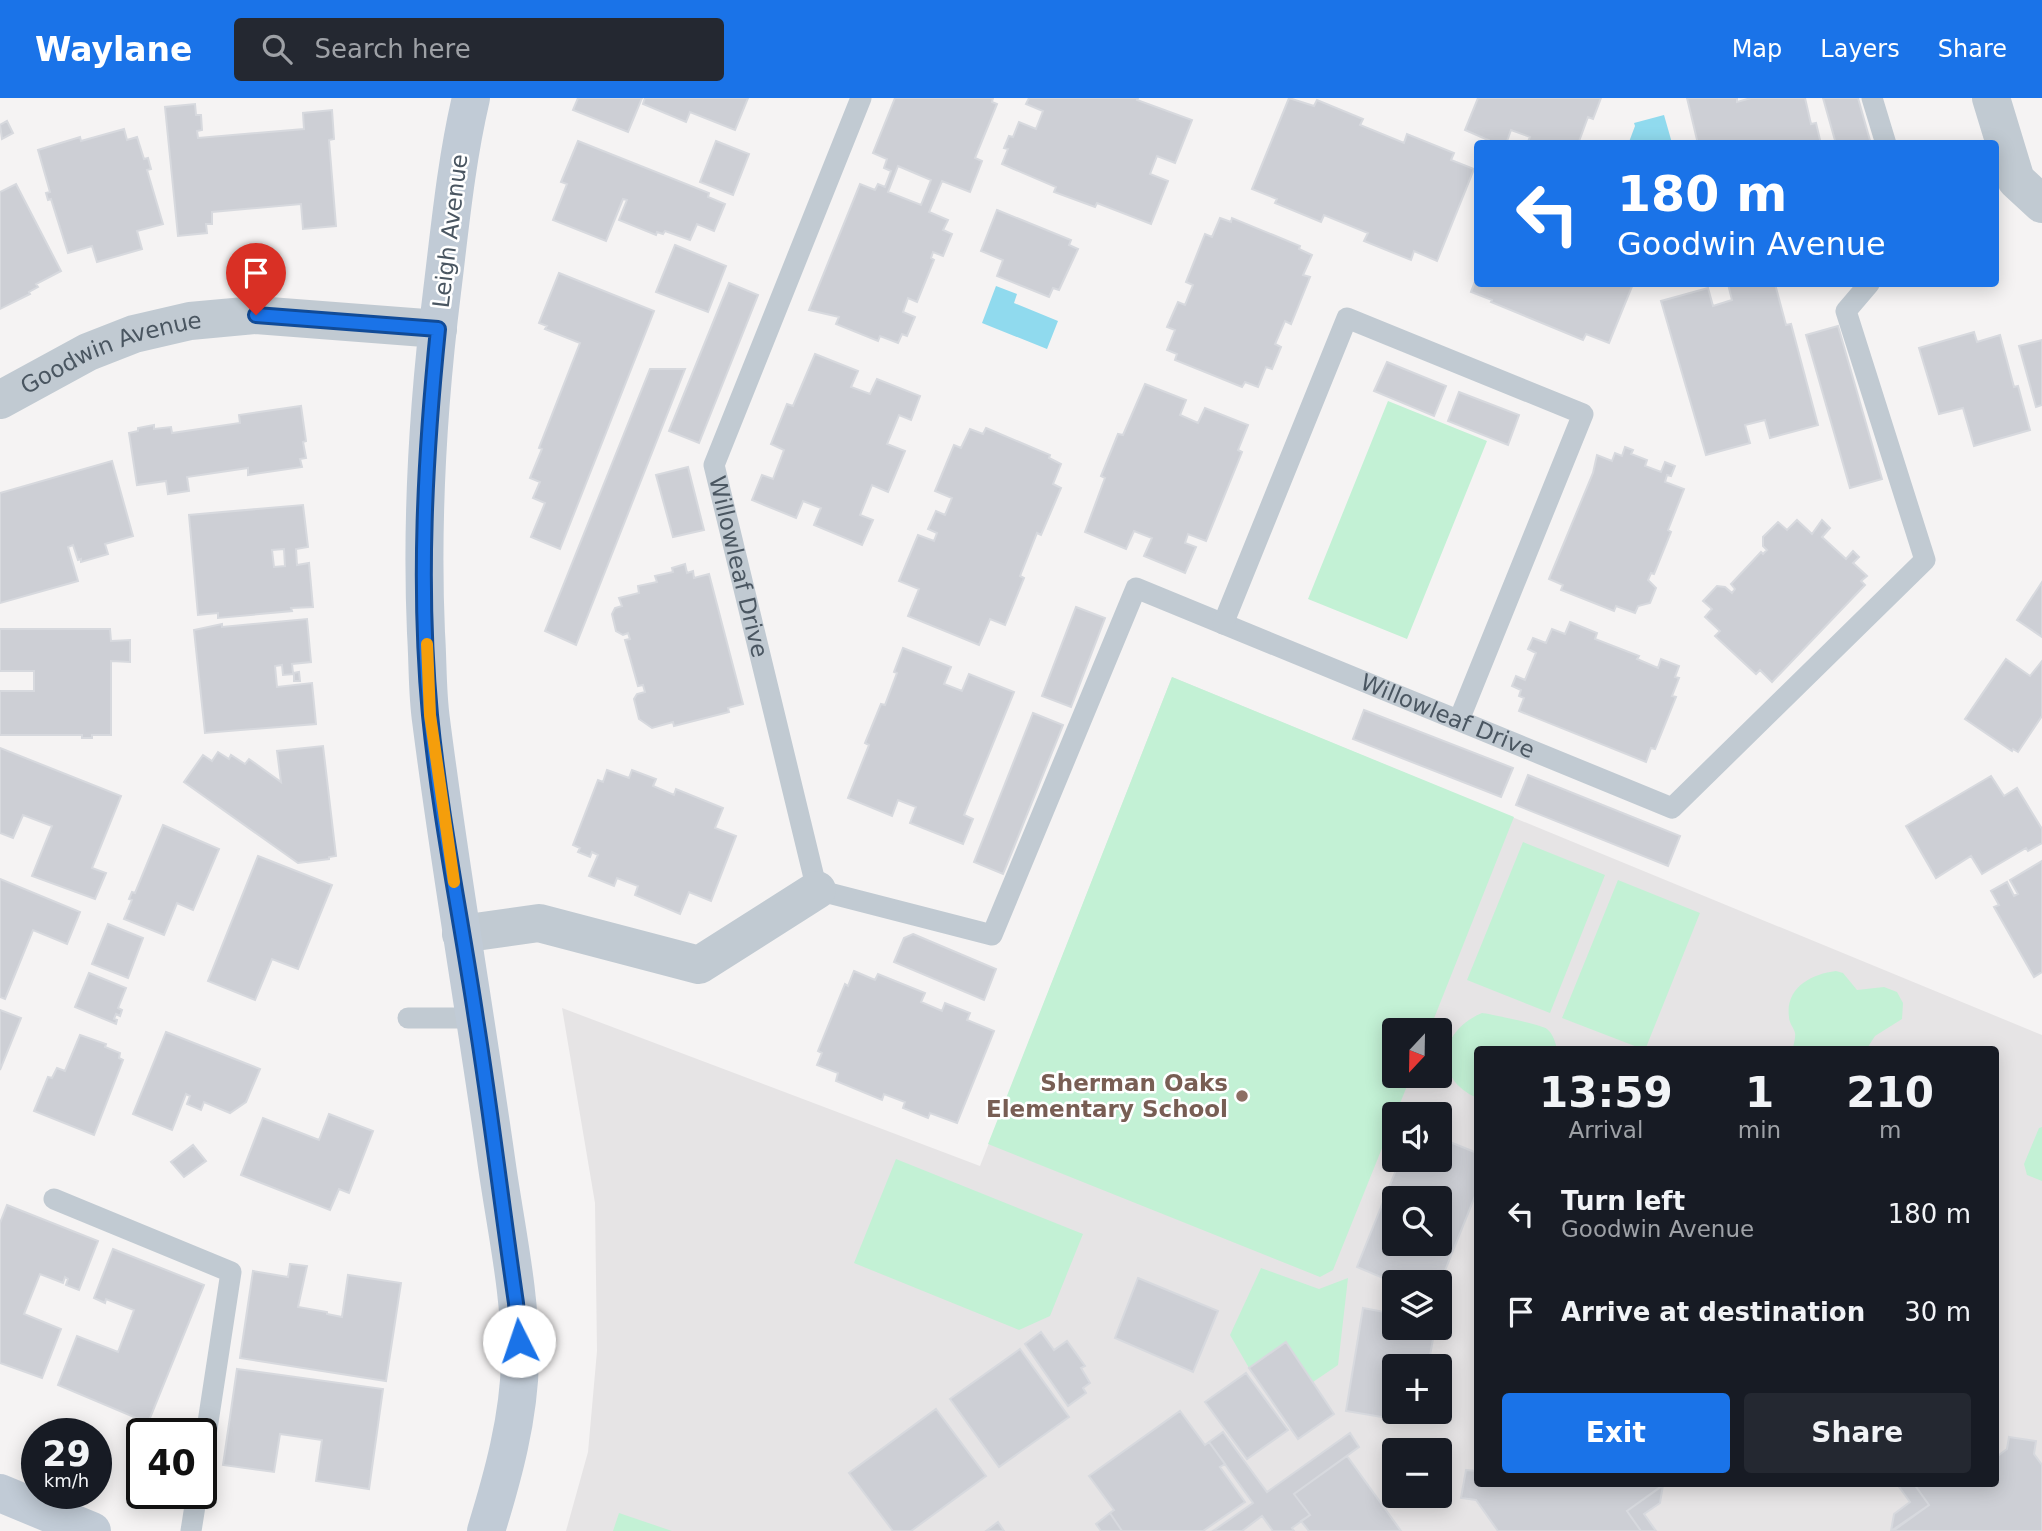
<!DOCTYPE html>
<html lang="en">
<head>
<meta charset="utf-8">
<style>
  body { margin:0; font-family:"DejaVu Sans",sans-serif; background:#242831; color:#f1f3f6; height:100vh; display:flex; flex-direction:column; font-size:26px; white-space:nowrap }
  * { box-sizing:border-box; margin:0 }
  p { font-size:23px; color:#9ea1a6 }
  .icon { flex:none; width:38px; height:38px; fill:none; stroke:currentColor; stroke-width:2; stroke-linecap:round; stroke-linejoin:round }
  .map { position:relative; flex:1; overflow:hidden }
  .panel { position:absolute; left:1474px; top:948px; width:525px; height:441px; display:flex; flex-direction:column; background:#171b24; border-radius:7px; box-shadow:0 4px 18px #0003 }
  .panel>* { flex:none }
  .hud { position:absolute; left:1474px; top:42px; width:525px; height:147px; border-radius:7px; box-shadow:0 4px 18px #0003; background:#1a73e8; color:#fff; overflow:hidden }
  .needle { width:46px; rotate:202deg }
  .tools { position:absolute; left:1382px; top:920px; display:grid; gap:14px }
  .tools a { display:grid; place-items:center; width:70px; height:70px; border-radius:7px; background:#171b24; box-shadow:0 4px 18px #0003; font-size:35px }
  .speed { position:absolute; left:21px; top:1320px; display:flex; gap:14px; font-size:35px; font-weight:700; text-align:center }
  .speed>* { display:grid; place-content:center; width:91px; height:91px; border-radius:50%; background:#171b24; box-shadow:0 4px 18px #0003; line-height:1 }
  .speed small { font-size:18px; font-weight:400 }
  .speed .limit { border:4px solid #111; border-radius:10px; background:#fff; color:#111 }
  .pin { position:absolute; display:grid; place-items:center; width:60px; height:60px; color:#fff; margin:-72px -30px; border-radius:50% 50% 50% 0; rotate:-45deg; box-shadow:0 0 7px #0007 }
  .pin .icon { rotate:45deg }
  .me { position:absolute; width:77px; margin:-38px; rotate:356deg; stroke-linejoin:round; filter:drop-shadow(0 0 5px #0008) }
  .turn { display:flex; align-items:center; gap:24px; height:147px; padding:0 28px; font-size:32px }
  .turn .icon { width:91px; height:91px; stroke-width:2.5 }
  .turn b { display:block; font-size:49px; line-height:60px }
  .eta { display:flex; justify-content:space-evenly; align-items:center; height:119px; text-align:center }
  .eta b { font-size:42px; font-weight:700; line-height:49px }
  .primary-button { display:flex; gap:14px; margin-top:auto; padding:14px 28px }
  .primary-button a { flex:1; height:80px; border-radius:7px; background:#1a73e8; color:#fff; font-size:28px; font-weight:700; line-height:80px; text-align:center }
  .primary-button a+a { background:#242831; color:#f1f3f6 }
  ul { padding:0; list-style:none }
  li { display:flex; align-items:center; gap:21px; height:98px; padding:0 28px }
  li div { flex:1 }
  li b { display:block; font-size:26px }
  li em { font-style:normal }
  header { display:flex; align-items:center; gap:42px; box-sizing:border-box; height:98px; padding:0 35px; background:#1a73e8; color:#fff }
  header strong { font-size:33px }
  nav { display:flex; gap:38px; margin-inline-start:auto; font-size:24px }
  .search { width:490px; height:63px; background:#242831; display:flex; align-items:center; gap:18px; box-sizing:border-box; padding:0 24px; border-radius:7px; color:#9ea1a6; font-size:26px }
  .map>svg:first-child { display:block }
  .education { fill:#e6e4e5; fill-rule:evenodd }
  .green { fill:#c3f1d5 }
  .water { fill:#90daee }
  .building { fill:#cdcfd5; stroke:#d7d9de; stroke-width:2; fill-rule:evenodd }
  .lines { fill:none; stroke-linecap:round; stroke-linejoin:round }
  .lane { stroke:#c1cad2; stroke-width:21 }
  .street { stroke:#c1cad2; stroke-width:38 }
  .secondary { stroke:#c1cbd6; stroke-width:38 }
  .route-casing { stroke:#114b97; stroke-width:18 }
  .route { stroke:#1a73e8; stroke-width:12 }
  .slow { stroke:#f59e0b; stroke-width:12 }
  .education-dot { fill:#8d6e63; stroke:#fff; stroke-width:2.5 }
  .labels { text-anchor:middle; stroke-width:5; stroke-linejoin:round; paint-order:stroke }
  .street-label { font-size:23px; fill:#4a5661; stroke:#fff }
  .education-label { font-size:23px; font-weight:bold; fill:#785e54; stroke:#fff; text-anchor:end }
</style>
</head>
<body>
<header>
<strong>Waylane</strong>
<div class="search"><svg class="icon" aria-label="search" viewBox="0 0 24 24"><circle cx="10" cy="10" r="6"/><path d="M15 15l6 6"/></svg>Search here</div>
<nav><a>Map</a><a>Layers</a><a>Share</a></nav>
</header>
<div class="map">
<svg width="2042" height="1433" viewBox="0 0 2042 1433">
  <rect width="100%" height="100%" fill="#f5f3f3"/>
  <path class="education" d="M1172,579L2042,937V1433H566L588,1354L597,1253L595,1105L562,910L980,1068ZM1395,933H1440V978H1395ZM1477,952H1995V1386H1477ZM1395,1017H1440V1062H1395ZM1395,1101H1440V1146H1395ZM1395,1185H1440V1230H1395ZM1395,1269H1440V1314H1395ZM1395,1353H1440V1398H1395Z"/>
  <path class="green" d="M1388,303L1487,343L1407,541L1308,501Z
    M1172,579L1514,719L1429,933H1395V978H1411L1333,1172L1320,1179L988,1046Z
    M1523,744L1605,777L1550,915L1467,882Z
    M1618,782L1700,815L1645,952L1562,920Z
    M1836,873L1843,875L1857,892L1884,889L1897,894L1903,905L1902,921L1875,938L1866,952H1793C1793,947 1796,940 1795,935C1794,930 1789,925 1789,919C1785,890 1811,876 1836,873Z
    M1482,915C1491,916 1542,927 1547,931C1553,936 1555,943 1557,951L1477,952V1000C1432,980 1439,933 1482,915Z
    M2042,1029V1083L2027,1077L2024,1066L2039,1030Z
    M896,1061L1083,1136L1050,1218L1019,1232L854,1165Z
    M1261,1170L1319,1191L1348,1180L1338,1267L1313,1284L1286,1244L1249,1270L1230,1237Z
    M619,1415L672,1433H613Z"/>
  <path class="water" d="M1664,17L1672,45L1629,44L1635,28L1634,25Z
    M996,188L1017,196L1014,205L1058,223L1047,251L982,225Z"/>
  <path class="building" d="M578,0H642L628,34L573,12Z
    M645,0H748L735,32L690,14L686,24L643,6Z
    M895,0H993L992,4L997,6L975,60L982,63L970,94L942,83L929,114L948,122L943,132L952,136L943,158L933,154L931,160L934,162L917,204L908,200L903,214L915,219L907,238L902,236L898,245L880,238L878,243L836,226L839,219L809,212L860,86L875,92L878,86L885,89L891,73L884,70L887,61L873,55ZM898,68L931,82L921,107L888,94Z
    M1029,0H1138L1137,2L1192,22L1175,65L1157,58L1150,76L1168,83L1151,126L1097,105L1095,109L1054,94L1056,89L1002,66L1008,51L1004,50L1009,38L1013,39L1019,24L1036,31L1043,13L1026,6Z
    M1289,0L1314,8L1317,2L1363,21L1360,27L1404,45L1407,36L1454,55L1451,62L1474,71L1437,163L1414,153L1411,162L1364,143L1368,135L1324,117L1321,124L1275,105L1277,101L1252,91Z
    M1478,0H1601L1593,21L1588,19L1578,46H1527L1530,39L1511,32L1506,46H1497L1465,32Z
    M1687,0H1737V4L1751,0H1805L1811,26L1816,25L1821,46H1698Z
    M1823,0H1858L1871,46H1836Z
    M195,6L196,17H201L202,32L197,33L198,40L304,31L303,15L332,12L334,41L329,42L336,128L303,131L301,106L212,114V126H206L207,135L178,138L165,9Z
    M7,23L13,35L2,41L0,27Z
    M124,31L127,42L137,39L144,61L148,60L151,71L147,72L163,126L137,133L142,151L97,164L92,148L68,155L51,101L48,102L46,95L50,94L38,52L80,39L81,43Z
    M578,43L709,95L708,99L725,106L714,133L697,126L690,142L665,133L663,136L657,134L656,137L619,122L627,102L623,101L606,143L553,122L567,86L561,84Z
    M716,43L749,56L733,97L700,84Z
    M16,86L61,173L36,186L38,189L29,194L30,196L0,211V94Z
    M997,112L1071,142L1069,147L1078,151L1059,192L1053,190L1049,199L997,178L1003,162L981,153Z
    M1220,120L1231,124L1232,120L1300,148L1299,151L1312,157L1303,177L1310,179L1291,226L1285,223L1275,246L1281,249L1272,271L1266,269L1258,289L1245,284L1242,289L1175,262L1177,256L1167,252L1175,232L1167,229L1178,204L1185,207L1193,187L1186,184L1205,136L1212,139Z
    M675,147L726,168L708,214L656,194Z
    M559,175L654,213L560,451L531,439L545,405L533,400L540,384L530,380L542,351L539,350L580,245L545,231L547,228L539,225Z
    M1477,178V186H1633L1609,245L1586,236L1583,242L1491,204L1492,202L1471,194Z
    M729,185L758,197L699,345L669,333Z
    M1728,186H1775L1786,227L1791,226L1818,327L1770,340L1765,322L1745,327L1750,345L1706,357L1661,203L1708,190L1713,208L1732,202Z
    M1838,228L1882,381L1850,390L1806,237Z
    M1974,234L1977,244L2000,237L2014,289L2018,288L2030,332L1974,348L1963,310L1939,316L1919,250Z
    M2042,242V307L2036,309L2019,248Z
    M815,256L858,273L851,289L870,296L877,281L920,298L911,322L899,317L887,346L905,353L888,394L872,387L860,417L873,422L862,447L814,427L821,410L803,403L796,420L752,402L762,377L773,381L784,352L771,346L787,306L793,308Z
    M1387,264L1446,288L1434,318L1374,293Z
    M650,271H685L576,547L545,533Z
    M1145,286L1186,302L1180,317L1198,325L1205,310L1248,327L1238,352L1242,354L1206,443L1188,436L1185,445L1196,449L1185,475L1144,458L1152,440L1134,433L1126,451L1085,434L1105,380L1101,378L1118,336L1123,337Z
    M1459,294L1519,317L1508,347L1448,323Z
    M301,308L306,343L303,344L306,360L300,361L302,369L248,377V370L187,379L189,393L168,396L166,383L137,387L129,335L138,333V330L154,327V331L171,329L172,335L240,325L239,317Z
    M986,330L1050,357L1049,360L1061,366L1053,386L1061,390L1041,437L1037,435L1020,478L1024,480L1005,527L990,521L979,547L908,518L919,491L899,483L918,437L934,443L937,435L928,431L936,413L945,417L952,400L935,393L954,347L961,350L970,331L983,336Z
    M1625,349L1633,352L1631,356L1647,362L1645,368L1661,374L1665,364L1675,368L1671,378L1667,377L1665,384L1684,391L1668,432L1671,434L1654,476L1651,475L1648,482L1656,490L1650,505L1638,508L1635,515L1616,508L1614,513L1561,492L1563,487L1549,481L1593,375L1597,357L1612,363L1615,355L1622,358Z
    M112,363L133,438L105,446L108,456L81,464V461L78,462L73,447L68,449L78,483L0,505V395Z
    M688,369L704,432L673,439L656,377Z
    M303,407L308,449L296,451L297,467L309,465L313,509L291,510L292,513L218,520V515L198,517L189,417ZM284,451L285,468L274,469L272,452Z
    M1797,422L1812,436L1822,422L1830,430L1822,439L1846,461L1853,453L1859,459L1853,465L1867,478L1861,483L1865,487L1772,584L1760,572L1756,576L1715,538L1720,533L1705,519L1712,511L1703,503L1717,488L1725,489L1732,495L1735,491L1731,486L1761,454L1763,456L1767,452L1763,448V439L1778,424L1787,432Z
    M685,466L687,475L693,473L694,480L709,476L743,606L728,610L729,614L674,628L673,624L652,630L639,621L634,601L637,596L645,594L643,587L638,588L625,542L630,541L628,535L623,537L616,533L612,516L615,510L622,508L619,500L639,495L638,488L657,484L655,478L673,474L672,470Z
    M2042,484V539L2017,522Z
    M1076,509L1105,520L1071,609L1042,598Z
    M307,521L311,564L292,566L293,575L299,574L300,583H294V576L283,577L282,567L275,568L277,589L312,585L316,626L205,635L194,532L222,526V529Z
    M1570,524L1597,535L1595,541L1639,558L1637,561L1658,570L1661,561L1679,568L1675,579L1679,580L1672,598L1676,599L1655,651L1651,650L1646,664L1519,613L1524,600L1519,598L1521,592L1512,588L1516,578L1525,582L1536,555L1528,551L1533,540L1546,545L1552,531L1565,536Z
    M0,531H110L111,543L130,542V564L111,563V637H92V640H82V637H0V593H34V573H0Z
    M903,550L951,569L944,586L962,593L969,576L1014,594L964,717L973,721L963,746L910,725L916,709L898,702L892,718L848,700L869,647L865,645L881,606L885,607L897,575L894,574Z
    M2006,561L2030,578L2042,563V618L2018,654L2013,651L2012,653L1965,621Z
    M1364,612L1513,670L1501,699L1353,641Z
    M1033,615L1063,627L1003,776L974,764Z
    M323,648L336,758L329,759V761L298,765L184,684L203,657L212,663L218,654L229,661L231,657L245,666L249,661L281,684L277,653Z
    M0,650L121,698L92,770L106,775L95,801L32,778L52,728L23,717L13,740L0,735Z
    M607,672L629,680L632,672L656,681L653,688L674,697L676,691L723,710L715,730L736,738L711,803L689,794L680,816L635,797L638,788L617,780L614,788L589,778L598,757L592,754L590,759L578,754L580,750L573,747L598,682L603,684Z
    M1528,677L1680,738L1668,768L1516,707Z
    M1991,678L2004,698L2017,690L2042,731V745L2028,753L2026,750L1982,776L1971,758L1936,780L1906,728Z
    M163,727L219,751L193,812L177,805L164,837L124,821L132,802L129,801L132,794L135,795Z
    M258,758L332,787L298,871L272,861L255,902L208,883Z
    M2042,763V874L2034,879L1994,809L1999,807L1991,793L2007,784L2014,798L2018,796L2010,782Z
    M0,781L80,814L67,846L33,832L5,901L0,899Z
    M108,826L143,840L128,880L92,866Z
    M913,836L996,871L984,902L894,864L904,840Z
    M854,873L875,882L878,876L925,895L921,904L942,913L945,905L970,915L967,922L994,933L957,1025L930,1015L928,1020L903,1010L905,1004L884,996L882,1002L836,983L838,975L817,967L822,955L818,953L845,886L848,888Z
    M89,875L126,890L118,910L122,912L120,918L116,916L114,921L117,922L116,926L75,909Z
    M0,912L21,920L0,972Z
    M166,934L260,971L246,1004L230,1015L204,1004L201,1012L187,1006L190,998L186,996L172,1032L133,1016Z
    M80,937L106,946L105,949L120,955L119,960L123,962L94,1037L34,1013L48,979L52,980L57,970L65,973Z
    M329,1016L373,1033L349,1095L339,1091L330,1112L241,1077L263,1020L319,1042Z
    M1440,1040L1477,1055V1093L1440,1185H1395L1357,1169L1400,1062H1440ZM1395,1101H1440V1146H1395Z
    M193,1047L206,1063L184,1079L171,1064Z
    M7,1107L98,1143L79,1192L66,1187L68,1181L65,1179L63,1185L40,1176L24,1216L61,1231L42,1280L0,1265V1125Z
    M113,1151L204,1187L148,1325L58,1287L77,1238L118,1254L134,1212L106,1201L105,1205L94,1200Z
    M290,1166L307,1168L298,1209L327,1214V1216L342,1219L348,1177L401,1185L386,1283L240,1260L253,1173L288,1179Z
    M1138,1180L1218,1213L1193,1274L1115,1240Z
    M1363,1210L1395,1216V1230H1435L1428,1269H1395V1314H1420L1418,1325L1346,1313Z
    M1041,1234L1054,1252L1067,1243L1085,1268L1081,1270L1090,1285L1083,1290L1086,1295L1068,1308L1025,1246Z
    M1286,1244L1334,1316L1298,1341L1249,1270Z
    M1020,1251L1069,1319L999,1369L950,1301Z
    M237,1271L383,1291L369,1391L316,1383L322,1342L280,1336L274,1374L223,1367Z
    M1246,1275L1288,1332L1247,1361L1205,1304Z
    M936,1311L986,1378L911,1433H893L849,1375Z
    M1180,1313L1205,1347L1209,1344L1225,1366L1220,1369L1245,1404L1203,1433H1122L1110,1415L1114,1412L1089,1378Z
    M1223,1334L1267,1394L1350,1335L1359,1349L1294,1396L1310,1417L1292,1430L1294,1433H1273L1262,1418L1242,1433H1213L1253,1405L1209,1344Z
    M2009,1339L2036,1343L2034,1356L2042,1367V1433H1893L1929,1407L1914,1386H1995V1360L2007,1351Z
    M1347,1358L1401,1433H1309L1301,1423L1310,1417L1294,1396Z
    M1466,1372L1477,1373V1386H1665L1627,1413L1641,1433H1498L1476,1402L1461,1400Z
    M1897,1386H1914L1929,1407L1891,1433L1894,1416L1910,1404Z
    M1663,1387L1660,1405L1644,1416L1656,1433H1641L1627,1413Z
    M1110,1415L1122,1433H1101L1096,1426Z
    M998,1424L1004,1433H986Z"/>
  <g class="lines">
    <g class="lane">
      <path id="s1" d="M861,0L714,367L817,792L992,837L1136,490L1672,710L1925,462L1846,213L1869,186"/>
      <path d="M1872,0L1886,46"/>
      <path d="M1223,526L1347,220L1583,316L1459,622"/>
      <path d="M408,920H476"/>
      <path d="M54,1101L231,1174L201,1370"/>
      <path d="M191,1433L197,1395"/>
    </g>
    <g class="street">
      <path d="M1991,0L2016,82L2042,106"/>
      <path id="s2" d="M0,302L88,254L134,236L190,223L256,217L438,231"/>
      <path d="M461,836L539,825L699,867L817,792"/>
    </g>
    <path class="secondary" d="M471,0C456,64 450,129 442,194C428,307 421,420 426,535C428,564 427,593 431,622C450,771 476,919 497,1068C506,1131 521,1198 520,1262C519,1320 503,1378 486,1433
      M0,1395L92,1433"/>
  </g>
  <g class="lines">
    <defs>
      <path id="route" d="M256,217L438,231C425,359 418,488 430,617C440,719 461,820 476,921C491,1015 502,1110 516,1205L519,1243"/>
    </defs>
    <use href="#route" class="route-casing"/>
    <use href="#route" class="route"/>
    <path class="slow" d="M427,546L430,617L454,784"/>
  </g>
  <circle class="education-dot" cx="1242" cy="998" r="7"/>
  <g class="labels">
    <g class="street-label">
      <text transform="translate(450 133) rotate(-83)" y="8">Leigh Avenue</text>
      <text dy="8" stroke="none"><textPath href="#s2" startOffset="122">Goodwin Avenue</textPath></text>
      <text dy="8" stroke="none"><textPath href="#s1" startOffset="500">Willowleaf Drive</textPath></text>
      <text dy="8" stroke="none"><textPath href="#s1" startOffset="1726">Willowleaf Drive</textPath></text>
    </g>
    <g class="education-label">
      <text x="1228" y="993">Sherman Oaks<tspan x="1228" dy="26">Elementary School</tspan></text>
    </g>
  </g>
</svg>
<div class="tools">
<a><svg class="needle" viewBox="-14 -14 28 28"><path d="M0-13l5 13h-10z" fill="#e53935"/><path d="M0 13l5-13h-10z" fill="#9ea1a6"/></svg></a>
<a><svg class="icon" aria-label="sound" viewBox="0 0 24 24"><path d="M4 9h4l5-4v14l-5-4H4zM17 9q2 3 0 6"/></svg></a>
<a><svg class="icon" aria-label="search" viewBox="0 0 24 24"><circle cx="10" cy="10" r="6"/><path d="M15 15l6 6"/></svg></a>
<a><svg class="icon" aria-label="layers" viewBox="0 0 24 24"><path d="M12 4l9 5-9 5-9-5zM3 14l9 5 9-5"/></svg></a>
<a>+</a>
<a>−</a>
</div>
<div class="speed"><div>29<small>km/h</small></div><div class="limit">40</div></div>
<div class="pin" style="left:256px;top:217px;background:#d93025"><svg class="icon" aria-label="arrive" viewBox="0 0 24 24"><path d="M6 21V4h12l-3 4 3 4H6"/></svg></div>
<svg class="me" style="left:519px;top:1243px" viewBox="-20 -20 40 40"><circle r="19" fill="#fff"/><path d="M0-13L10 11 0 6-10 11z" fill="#1a73e8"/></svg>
<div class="hud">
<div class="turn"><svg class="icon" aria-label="left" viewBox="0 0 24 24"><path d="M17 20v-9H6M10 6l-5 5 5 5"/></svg><div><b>180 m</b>Goodwin Avenue</div></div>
</div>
<section class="panel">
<div class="eta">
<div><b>13:59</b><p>Arrival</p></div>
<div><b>1</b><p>min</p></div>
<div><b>210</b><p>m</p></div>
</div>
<ul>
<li><svg class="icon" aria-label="left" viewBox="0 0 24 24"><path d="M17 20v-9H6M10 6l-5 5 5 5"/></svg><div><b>Turn left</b><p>Goodwin Avenue</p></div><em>180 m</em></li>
<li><svg class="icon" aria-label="arrive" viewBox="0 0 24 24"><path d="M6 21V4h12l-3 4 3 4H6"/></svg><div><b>Arrive at destination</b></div><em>30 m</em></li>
</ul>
<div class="primary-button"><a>Exit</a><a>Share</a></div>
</section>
</div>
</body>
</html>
